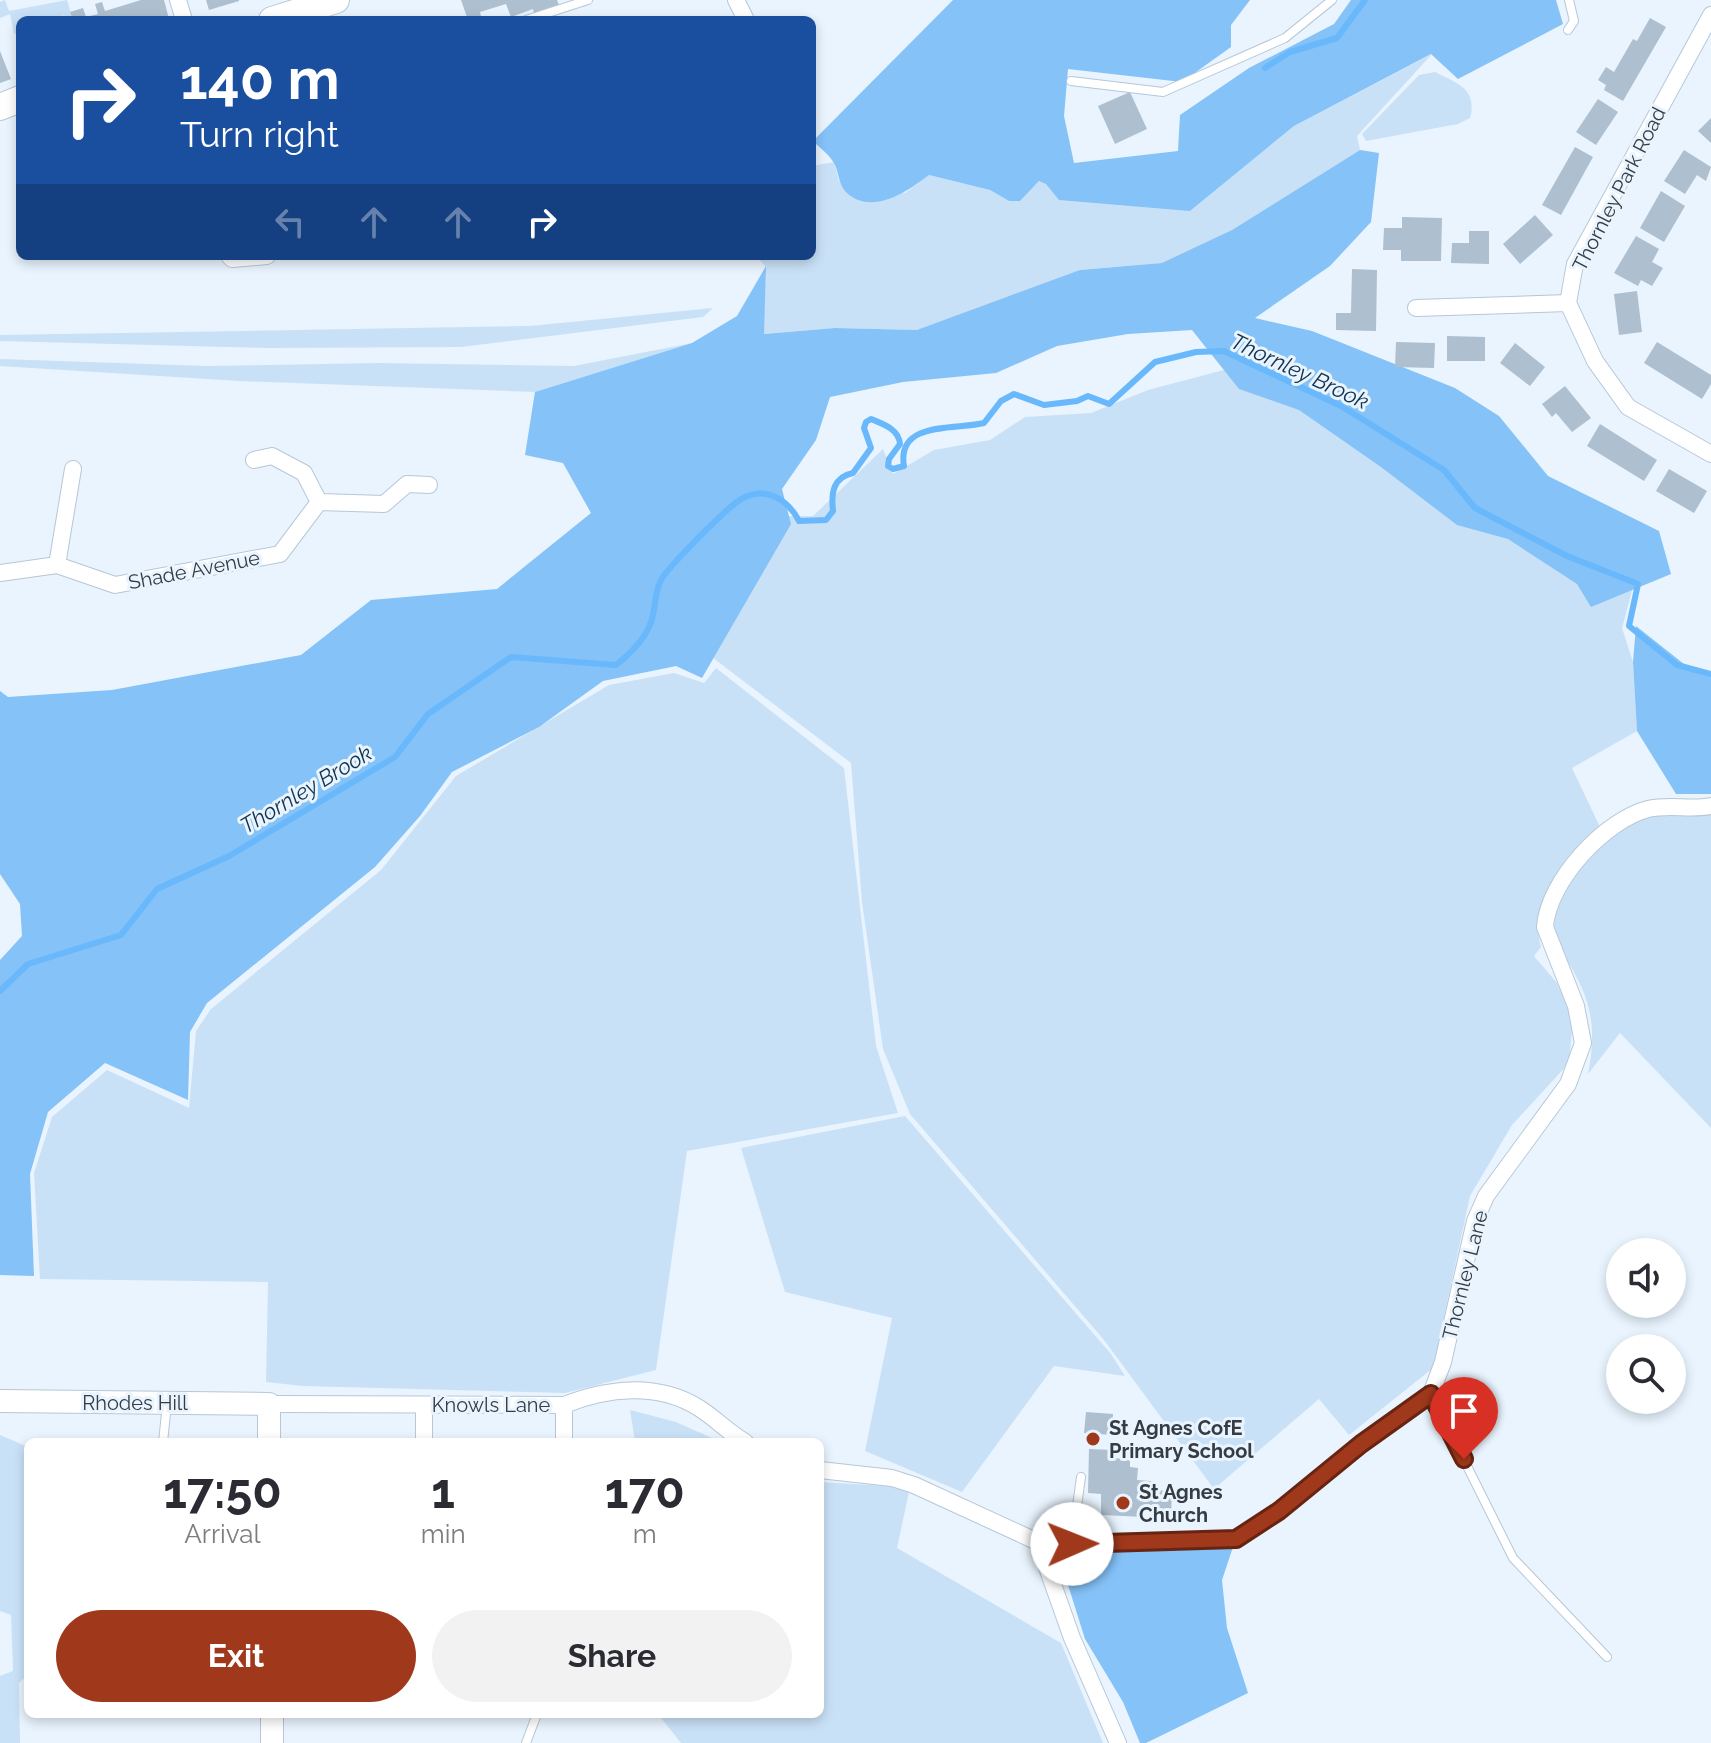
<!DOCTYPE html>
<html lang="en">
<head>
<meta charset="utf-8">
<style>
  body { margin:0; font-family:Raleway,sans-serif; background:#f2f2f3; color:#2b2b33; height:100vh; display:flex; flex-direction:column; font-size:30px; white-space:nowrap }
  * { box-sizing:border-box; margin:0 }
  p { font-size:26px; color:#7c7c81 }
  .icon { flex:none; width:44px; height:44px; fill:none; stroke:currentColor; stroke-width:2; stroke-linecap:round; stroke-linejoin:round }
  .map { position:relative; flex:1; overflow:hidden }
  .sheet { position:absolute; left:24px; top:1438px; width:800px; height:280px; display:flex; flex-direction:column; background:#fff; border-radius:12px; box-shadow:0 4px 12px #0003 }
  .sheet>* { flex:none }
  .top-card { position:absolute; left:16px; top:16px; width:800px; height:244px; border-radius:12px; box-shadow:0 4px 12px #0003; background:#1a4fa0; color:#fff; overflow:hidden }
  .controls { position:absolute; left:1606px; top:1238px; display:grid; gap:16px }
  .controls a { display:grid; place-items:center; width:80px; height:80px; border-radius:50%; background:#fff; box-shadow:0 4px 12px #0003; font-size:40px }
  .pin { position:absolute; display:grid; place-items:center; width:68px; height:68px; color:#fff; margin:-82px -34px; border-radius:50% 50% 50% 0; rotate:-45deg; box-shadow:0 0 8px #0007 }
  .pin .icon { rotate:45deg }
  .me { position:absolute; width:88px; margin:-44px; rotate:89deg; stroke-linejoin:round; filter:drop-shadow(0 0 6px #0008) }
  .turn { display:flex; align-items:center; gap:28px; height:168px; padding:0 32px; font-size:36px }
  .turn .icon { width:104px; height:104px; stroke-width:2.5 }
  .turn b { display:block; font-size:56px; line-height:68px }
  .lanes { display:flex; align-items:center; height:76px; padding:0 32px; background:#0003; justify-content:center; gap:40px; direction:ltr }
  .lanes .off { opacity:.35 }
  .eta { display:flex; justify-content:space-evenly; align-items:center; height:136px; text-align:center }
  .eta b { font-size:48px; font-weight:700; line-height:56px }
  .button { display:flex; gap:16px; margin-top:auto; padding:16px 32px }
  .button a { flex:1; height:92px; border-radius:48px; background:#a0381b; color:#fff; font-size:32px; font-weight:700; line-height:92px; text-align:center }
  .button a+a { background:#f2f2f3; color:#2b2b33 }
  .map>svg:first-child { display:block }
  .green { fill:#c9e1f7 }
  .forest { fill:#84c2f8 }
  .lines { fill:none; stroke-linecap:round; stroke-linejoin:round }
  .stream { stroke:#68b8fb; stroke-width:6 }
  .building { fill:#aebfcf }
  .service-casing { stroke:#b6c7d7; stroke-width:10 }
  .minor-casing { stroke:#b6c7d7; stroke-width:18 }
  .tertiary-casing { stroke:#b6c7d7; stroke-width:24 }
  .primary-casing { stroke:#b6c7d7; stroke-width:28 }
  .service { stroke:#fff; stroke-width:8 }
  .minor { stroke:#fff; stroke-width:16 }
  .tertiary { stroke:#fff; stroke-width:22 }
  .primary { stroke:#fff; stroke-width:26 }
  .route-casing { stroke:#682412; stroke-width:20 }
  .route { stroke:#a0381b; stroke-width:14 }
  .poi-dot { fill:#a0381b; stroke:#e9f4fe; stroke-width:3 }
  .labels { text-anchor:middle; stroke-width:6; stroke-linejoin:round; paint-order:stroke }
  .street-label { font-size:20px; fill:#353c43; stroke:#e9f4fe }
  .poi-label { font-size:20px; font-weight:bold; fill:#353c43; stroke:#e9f4fe; text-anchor:start }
  .water-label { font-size:22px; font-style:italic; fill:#11334d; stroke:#e9f4fe }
</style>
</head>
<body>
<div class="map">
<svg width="1711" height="1743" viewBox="0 0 1711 1743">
  <rect width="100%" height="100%" fill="#e9f4fe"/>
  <path class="green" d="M5,0L9,11L67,0L73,20H66L64,15L56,20H20V32L14,34L10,14L0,18V2Z
    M1432,54L1357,136L1360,150L1232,230L1164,263L1080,270L989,314L917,330L835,328L763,334L766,267L756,256H812V166L834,162L839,181L905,193L929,175L990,190L1009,201H1020L1039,181L1190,211L1294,126Z
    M1435,72C1457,83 1478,89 1470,118L1458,124L1366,141L1362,134L1419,75Z
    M713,308L703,317L461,347L269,348L0,341V335L530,326Z
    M692,343L535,392L239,381L0,366V359L207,366L377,363L574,366Z
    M1296,351L1634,583L1622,628L1633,662L1637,731L1572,768L1600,827C1568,859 1527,896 1541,947L1534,956L1557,983L1573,1018L1569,1063L1512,1125L1470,1196L1433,1368L1349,1435L1319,1399L1214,1489L1104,1340L910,1114L883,1049L862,902L851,763L679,632L755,516H813L883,449L893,474L934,450L990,440L1025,417L1091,413L1148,390Z
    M716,668L844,768L876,1046L898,1113L687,1151L656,1370L565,1393L303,1386L266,1382L268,1282L40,1279L34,1173L52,1117L107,1070L189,1108L196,1031L211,1009L381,870L456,776L609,685L674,673L704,683Z
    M1655,812L1711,813V1128L1620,1033L1588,1074C1595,1039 1594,1010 1577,978C1570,963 1558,950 1555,934C1548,897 1601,838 1631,820C1638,816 1647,814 1655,812Z
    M905,1116L1111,1354L1125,1376L1054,1366L962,1492L865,1451L892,1318L785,1292L741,1148Z
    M630,1410L676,1422L721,1442H635Z
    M0,1435L28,1447V1675L19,1683L20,1743H0V1676L13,1671L11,1615L0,1611Z
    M820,1482L887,1486L909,1492L897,1548L1061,1643L1103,1743H681L658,1714H820Z"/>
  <path class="forest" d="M953,0H1250L1231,25V47L1182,82L1068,69L1064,116L1074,163L1178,151L1180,115L1249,68L1334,24L1351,0H1556L1563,24L1458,79L1431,54L1294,126L1190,211L1059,200L1046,184L1039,181L1020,201H1009L990,190L929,175C908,191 874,215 848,194C839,187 839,174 835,165C831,156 820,148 813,141Z
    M1360,150L1379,153L1371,222L1330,266L1255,318L1312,331L1455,388L1499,416L1548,476L1659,531L1671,574L1591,607L1577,584L1508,539L1457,525L1381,467L1299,410L1239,389L1192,330L1128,334L1057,346L996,373L903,382L830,397L816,440L782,489L791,524L702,678L676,666L603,681L539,727L452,772L420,816L375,867L207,1003L190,1032L188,1100L105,1063L48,1112L30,1174L34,1276L0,1275V960L22,936L20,904L0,874V691L8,697L112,690L301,655L371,600L497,589L591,513L563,463L525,455L535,392L692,343L737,316L766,266L764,334L835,328L917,330L1080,270L1162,263L1232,230Z
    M1636,626L1689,668L1711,672V794H1676L1637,731L1633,662Z
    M1233,1547L1222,1580L1227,1628L1248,1693L1146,1743H1140L1123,1702L1085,1639L1058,1553Z"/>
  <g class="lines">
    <path class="stream" d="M1265,68L1290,52L1337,38L1365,0
      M0,991L28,964L121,935L157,889L229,856L395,757L428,714L511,657L616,665C630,654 645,639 651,622C656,609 654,593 661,580C669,566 729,505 743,498C767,486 788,500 799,521L826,520L833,511C831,493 833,477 853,473L871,448L864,428L866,422L871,419C883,424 899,429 900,444L889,459L888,466L893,469L904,466C896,420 958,430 984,423L1001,401L1014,394L1044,405L1077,401L1088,396L1109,404L1155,362L1196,352L1224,351L1341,406L1444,470L1475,508L1567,556L1638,584L1629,626L1677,665L1711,674"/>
  </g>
  <path class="building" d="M141,0H164L169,19L73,20L70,12L83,8L86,17L98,14L95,4L102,2L105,11Z
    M206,0H239V1L209,10Z
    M461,0H557L559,5L534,14L533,9L511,17L506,4L480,12L482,20H468Z
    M1650,18L1666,27L1623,101L1604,90L1606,85L1598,80L1606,67L1614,72L1633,39L1637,41Z
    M0,51L11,79L0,83Z
    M1130,92L1147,129L1115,144L1098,106Z
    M1598,99L1618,112L1596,145L1576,132Z
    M1711,118V143L1698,131Z
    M1575,147L1593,157L1561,215L1542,205Z
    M1684,150L1711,167L1706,181L1697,175L1685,194L1664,181Z
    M1661,191L1685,206L1664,242L1640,228Z
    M1535,215L1553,235L1520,264L1503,244Z
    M1402,217L1442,218L1441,261H1401V250H1383L1384,228H1402Z
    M1469,231H1489V264L1451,263L1452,243H1469Z
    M1636,236L1659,249L1652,262L1663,268L1652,286L1641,280L1638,286L1614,273Z
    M1352,269L1377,270L1376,331L1336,330V313H1351Z
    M1637,291L1642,332L1619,335L1614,294Z
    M1447,336L1485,337V361H1447Z
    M1396,342L1435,343L1434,368L1395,367Z
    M1657,342L1711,375V384L1702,399L1644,363Z
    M1515,343L1545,367L1530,386L1500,363Z
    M1565,386L1591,418L1572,432L1556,413L1552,417L1542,404Z
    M1600,424L1657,460L1644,481L1587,446Z
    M1669,469L1707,491L1694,513L1656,491Z
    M1086,1412L1113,1414L1112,1435L1084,1433Z
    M1089,1449L1112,1450L1111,1458L1130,1459V1467L1138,1468L1137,1480L1151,1481V1490L1172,1491L1171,1517L1151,1516V1512H1145V1517L1101,1515V1494L1088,1493Z"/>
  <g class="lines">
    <defs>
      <path id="service" d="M526,20L588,0
        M1568,30L1574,21L1569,0
        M1071,81L1163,92L1285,38L1332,0
        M1431,1394L1513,1558L1607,1657
        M163,1442L167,1404
        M1072,1543L1081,1477
        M526,1743L537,1714"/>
      <path id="minor" d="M178,0L184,20
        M736,0L746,20
        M1711,15L1575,264L1568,303L1595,361L1628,407L1711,454
        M229,256L232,259L267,256
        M1416,308L1568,303
        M254,460L272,456L304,473L319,502
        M319,502L384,504L407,484L429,485
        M57,565L73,469
        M0,573L57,565L115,585L280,554L319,502
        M269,1404L564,1405C607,1388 657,1382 699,1408C715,1418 728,1432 745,1442
        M424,1405V1442
        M564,1405V1442
        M820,1470L892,1478L914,1485L1038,1542L1072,1544L1236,1539L1279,1511L1361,1444L1431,1394L1443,1362L1475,1221L1486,1196L1568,1084L1583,1043L1576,1006L1545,927C1548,881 1605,820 1648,809C1669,804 1690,810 1711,806
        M1038,1542L1072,1638L1118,1743"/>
      <path id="tertiary" d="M0,1401L269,1404V1442
        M272,1714V1743"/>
      <path id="primary" d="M272,20L336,0
        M0,107L20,99"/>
    </defs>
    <use href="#service" class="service-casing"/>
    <use href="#minor" class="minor-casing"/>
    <use href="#tertiary" class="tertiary-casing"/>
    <use href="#primary" class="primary-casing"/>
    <use href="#service" class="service"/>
    <use href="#minor" class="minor"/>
    <use href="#tertiary" class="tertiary"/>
    <use href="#primary" class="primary"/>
  </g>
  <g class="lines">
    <defs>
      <path id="route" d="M1072,1544L1236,1539L1279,1511L1361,1444L1431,1394L1464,1459"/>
    </defs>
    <use href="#route" class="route-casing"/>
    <use href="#route" class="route"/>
  </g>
  <g class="poi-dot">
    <circle cx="1093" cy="1439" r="8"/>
    <circle cx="1123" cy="1503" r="8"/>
  </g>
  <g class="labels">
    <g class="street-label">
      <text transform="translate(1619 189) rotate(-63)" y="7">Thornley Park Road</text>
      <text transform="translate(194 570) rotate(-11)" y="7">Shade Avenue</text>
      <text transform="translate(1465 1275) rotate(-76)" y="7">Thornley Lane</text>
      <text x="135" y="1410">Rhodes Hill</text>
      <text x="491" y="1412">Knowls Lane</text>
    </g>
    <g class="poi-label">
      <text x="1109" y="1435">St Agnes CofE<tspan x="1109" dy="23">Primary School</tspan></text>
      <text x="1139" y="1499">St Agnes<tspan x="1139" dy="23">Church</tspan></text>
    </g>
    <g class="water-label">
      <text transform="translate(1300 371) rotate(25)" y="8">Thornley Brook</text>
      <text transform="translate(306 789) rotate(-31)" y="8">Thornley Brook</text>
    </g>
  </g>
</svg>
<div class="controls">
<a><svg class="icon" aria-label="sound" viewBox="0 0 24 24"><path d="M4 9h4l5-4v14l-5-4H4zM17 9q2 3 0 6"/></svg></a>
<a><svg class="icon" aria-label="search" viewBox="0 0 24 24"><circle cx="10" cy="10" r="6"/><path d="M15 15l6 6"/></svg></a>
</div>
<div class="pin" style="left:1464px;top:1459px;background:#d93025"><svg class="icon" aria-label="arrive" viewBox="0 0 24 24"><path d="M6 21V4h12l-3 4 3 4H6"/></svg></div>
<svg class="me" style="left:1072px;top:1544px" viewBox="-20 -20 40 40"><circle r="19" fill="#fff"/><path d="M0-13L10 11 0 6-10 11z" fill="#a0381b"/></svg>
<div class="top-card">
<div class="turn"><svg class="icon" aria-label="right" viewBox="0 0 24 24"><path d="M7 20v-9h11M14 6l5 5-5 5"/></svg><div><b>140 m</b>Turn right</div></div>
<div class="lanes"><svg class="icon off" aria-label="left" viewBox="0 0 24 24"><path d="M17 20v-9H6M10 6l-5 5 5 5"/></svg><svg class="icon off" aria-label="ahead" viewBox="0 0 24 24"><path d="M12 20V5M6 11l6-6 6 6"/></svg><svg class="icon off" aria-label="ahead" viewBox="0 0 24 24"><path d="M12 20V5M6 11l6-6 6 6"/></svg><svg class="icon" aria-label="right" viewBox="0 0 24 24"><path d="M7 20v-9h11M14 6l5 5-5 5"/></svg></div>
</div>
<section class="sheet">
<div class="eta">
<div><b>17:50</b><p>Arrival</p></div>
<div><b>1</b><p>min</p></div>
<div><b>170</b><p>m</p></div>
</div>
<div class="button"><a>Exit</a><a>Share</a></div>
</section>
</div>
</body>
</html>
